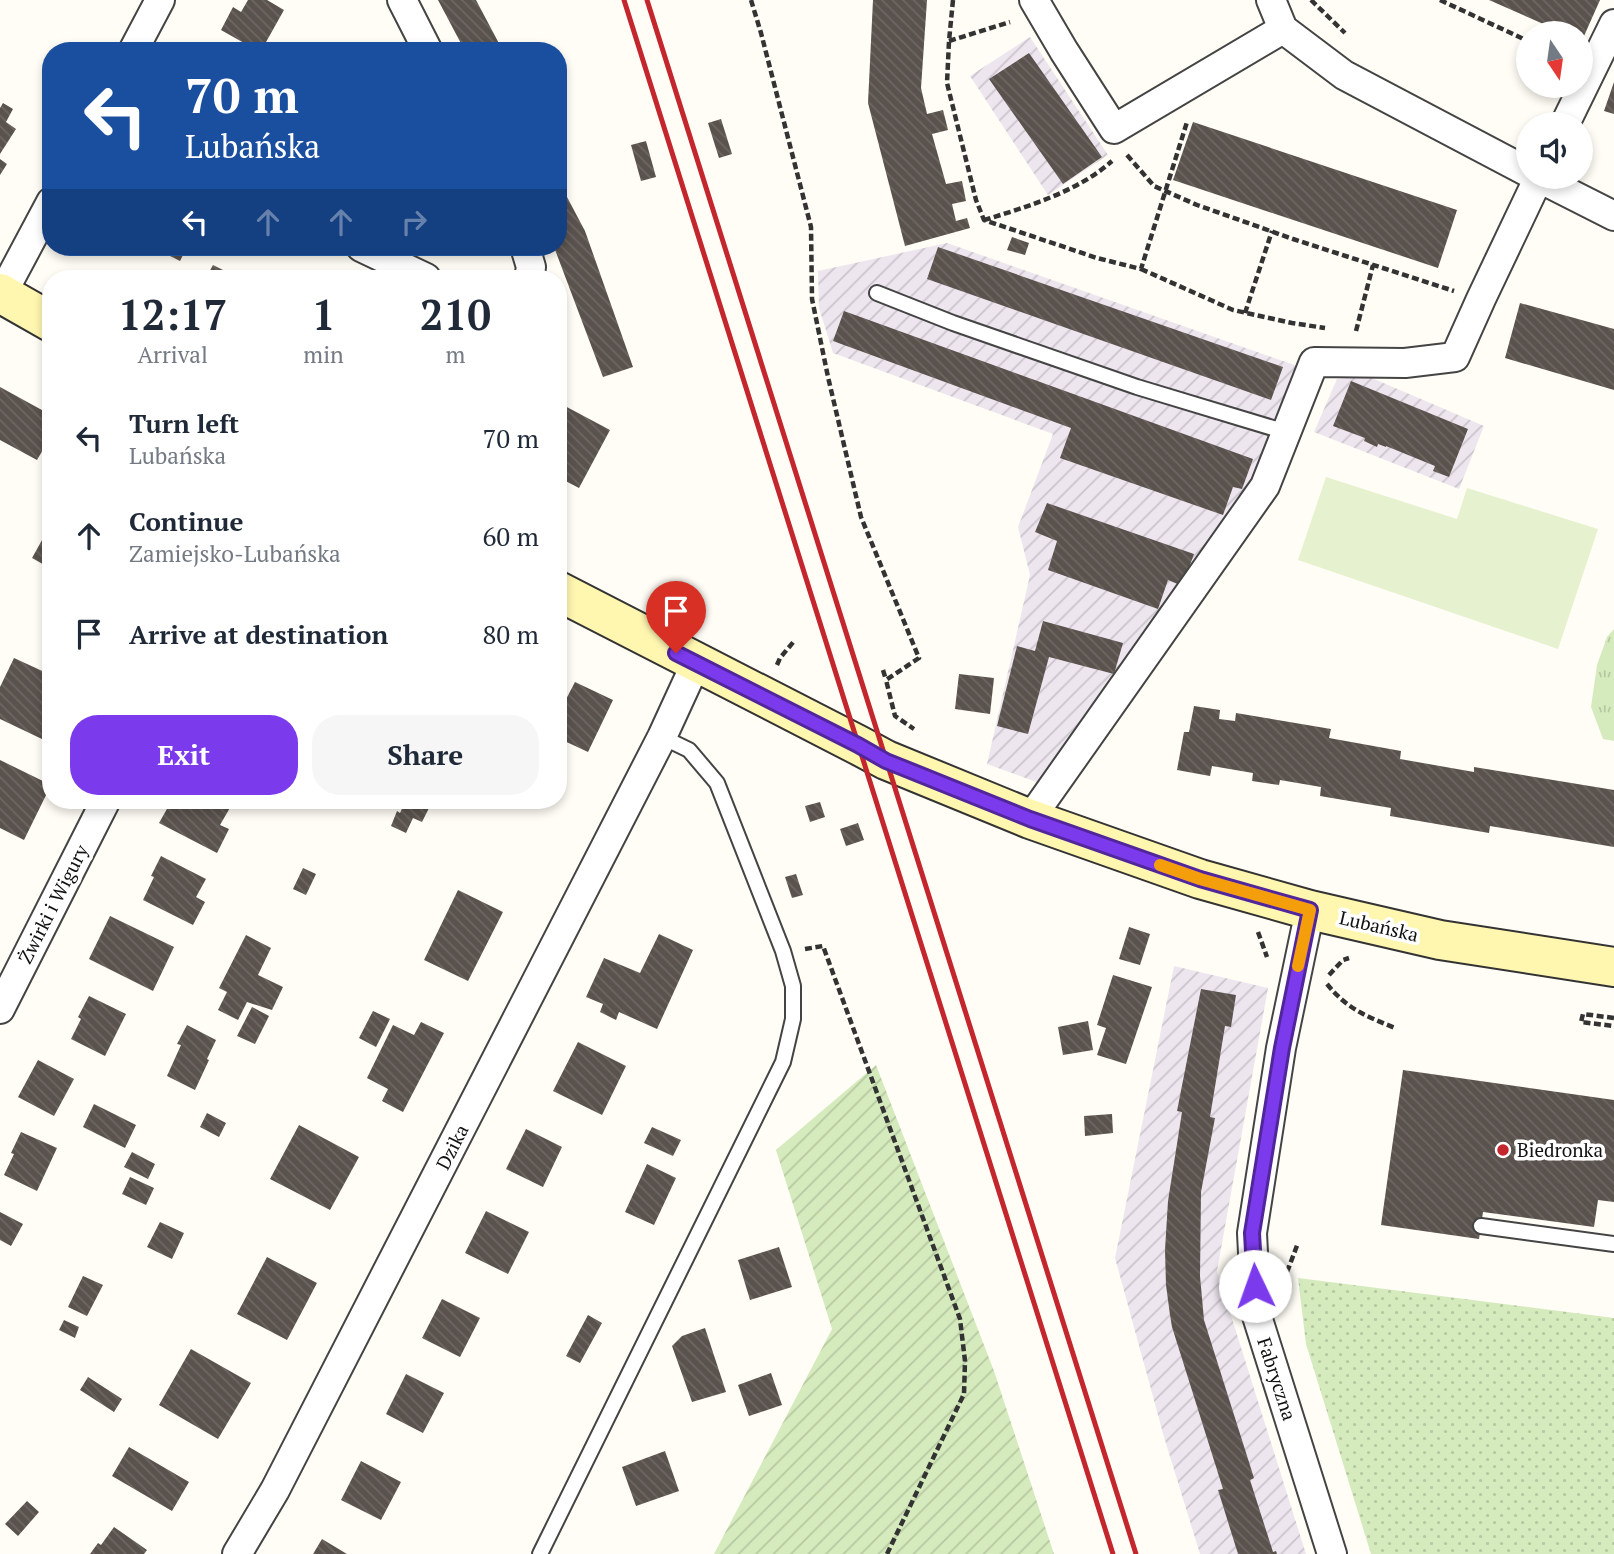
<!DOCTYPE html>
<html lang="en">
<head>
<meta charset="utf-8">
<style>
  body { margin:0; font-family:"PT Serif",serif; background:#f6f6f7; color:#1f2937; height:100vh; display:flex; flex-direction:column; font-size:26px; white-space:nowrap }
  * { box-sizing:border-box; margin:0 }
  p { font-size:23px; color:#747a83 }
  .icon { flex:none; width:38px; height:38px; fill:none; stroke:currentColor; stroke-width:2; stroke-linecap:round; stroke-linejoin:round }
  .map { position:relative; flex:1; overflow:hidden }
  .panel { position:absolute; left:42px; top:270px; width:525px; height:539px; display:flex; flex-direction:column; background:#fff; border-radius:28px; box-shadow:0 4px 10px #0003 }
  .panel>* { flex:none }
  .top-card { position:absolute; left:42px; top:42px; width:525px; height:214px; border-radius:28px; box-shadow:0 4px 10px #0003; background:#1a4fa0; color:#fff; overflow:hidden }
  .needle { width:46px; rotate:167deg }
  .controls { position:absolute; left:1516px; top:21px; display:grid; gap:14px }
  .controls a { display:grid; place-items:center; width:77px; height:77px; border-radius:50%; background:#fff; box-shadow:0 4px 10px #0003; font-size:35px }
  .pin { position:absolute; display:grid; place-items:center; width:60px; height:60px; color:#fff; margin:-72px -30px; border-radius:50% 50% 50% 0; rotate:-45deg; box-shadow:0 0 7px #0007 }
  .pin .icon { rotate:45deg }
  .me { position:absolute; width:77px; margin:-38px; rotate:357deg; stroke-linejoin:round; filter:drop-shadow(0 0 5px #0008) }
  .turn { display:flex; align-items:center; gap:24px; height:147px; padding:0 28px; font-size:32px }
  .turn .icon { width:91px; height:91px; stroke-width:2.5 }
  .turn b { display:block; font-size:49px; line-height:60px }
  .lanes { display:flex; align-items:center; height:66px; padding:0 28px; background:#0003; justify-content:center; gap:35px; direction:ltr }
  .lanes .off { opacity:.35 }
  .eta { display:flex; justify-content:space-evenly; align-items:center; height:119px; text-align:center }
  .eta b { font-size:42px; font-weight:800; line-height:49px }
  .button { display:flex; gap:14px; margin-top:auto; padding:14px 28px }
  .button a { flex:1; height:80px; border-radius:28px; background:#7c3aed; color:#fff; font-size:28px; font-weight:800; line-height:80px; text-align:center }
  .button a+a { background:#f6f6f7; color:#1f2937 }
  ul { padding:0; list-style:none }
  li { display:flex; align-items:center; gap:21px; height:98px; padding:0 28px }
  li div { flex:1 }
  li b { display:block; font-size:26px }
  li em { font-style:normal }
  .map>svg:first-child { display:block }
  .industrial { fill:url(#industrial-furrows) }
  .grass { fill:url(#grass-dots) }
  .park { fill:url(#park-tufts) }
  .garden { fill:url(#garden-furrows) }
  .pitch { fill:#e6f2cf }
  .building { fill:url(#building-back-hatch) }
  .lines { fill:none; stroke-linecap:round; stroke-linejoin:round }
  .service-casing { stroke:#444; stroke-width:18 }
  .minor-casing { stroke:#444; stroke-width:32 }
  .secondary-casing { stroke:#333; stroke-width:42 }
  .path { stroke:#333; stroke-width:4.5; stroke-dasharray:7 3.5; stroke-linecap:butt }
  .service { stroke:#fff; stroke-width:14 }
  .minor { stroke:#fff; stroke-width:28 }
  .secondary { stroke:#fff6b0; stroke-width:38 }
  .rail { stroke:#c4262e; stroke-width:5 }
  .route-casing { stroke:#51269a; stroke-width:18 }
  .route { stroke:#7c3aed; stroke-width:12 }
  .slow { stroke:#f59e0b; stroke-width:12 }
  .poi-dot { fill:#c4262e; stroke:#fff; stroke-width:2.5 }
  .labels { text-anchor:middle; stroke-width:7; stroke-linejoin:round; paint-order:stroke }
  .street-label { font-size:19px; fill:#111; stroke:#fff }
  .poi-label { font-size:19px; fill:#111; stroke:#fff; text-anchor:start }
</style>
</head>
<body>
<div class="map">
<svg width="1614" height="1554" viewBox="0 0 1614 1554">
  <defs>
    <pattern id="industrial-furrows" width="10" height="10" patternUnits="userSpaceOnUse" patternTransform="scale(1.75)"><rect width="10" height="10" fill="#eee6ef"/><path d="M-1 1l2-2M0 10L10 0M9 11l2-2" fill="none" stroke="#cbc4cc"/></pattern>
    <pattern id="grass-dots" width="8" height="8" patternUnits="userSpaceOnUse" patternTransform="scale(1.75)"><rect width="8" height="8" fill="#d5ebbd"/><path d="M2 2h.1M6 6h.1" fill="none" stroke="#b6c8a1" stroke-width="1.8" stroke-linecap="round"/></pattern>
    <pattern id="park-tufts" width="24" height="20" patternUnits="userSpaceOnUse" patternTransform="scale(1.75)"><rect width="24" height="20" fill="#d5ebbd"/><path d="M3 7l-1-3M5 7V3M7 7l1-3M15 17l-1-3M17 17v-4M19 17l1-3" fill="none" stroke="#b6c8a1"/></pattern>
    <pattern id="garden-furrows" width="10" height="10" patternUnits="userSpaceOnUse" patternTransform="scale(1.75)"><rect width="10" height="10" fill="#d5ebbd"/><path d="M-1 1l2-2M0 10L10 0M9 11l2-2" fill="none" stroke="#b6c8a1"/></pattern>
    <pattern id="building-back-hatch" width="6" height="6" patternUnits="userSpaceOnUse" patternTransform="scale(1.75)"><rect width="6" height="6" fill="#5a524d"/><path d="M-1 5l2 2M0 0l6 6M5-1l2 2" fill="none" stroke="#6d6662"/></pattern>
  </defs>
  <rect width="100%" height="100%" fill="#fffdf5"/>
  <path class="industrial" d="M1030,37L1108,155L1048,195L970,76Z
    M947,243L1300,367L1256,485L1039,783L987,764L1030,575L1018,527L1053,434L833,353L819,308L818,271Z
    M1367,376L1484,426L1459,489L1314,432L1337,379Z
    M1174,966L1268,988L1217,1271L1306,1554H1200L1164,1437L1115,1258Z"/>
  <path class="grass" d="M1298,1278L1614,1318V1554H1371L1306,1344Z"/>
  <path class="park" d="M1614,629V741L1603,739L1591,707L1597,665L1607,637Z"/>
  <path class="garden" d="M876,1065L994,1371L1054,1554H714L832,1329L776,1150Z"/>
  <path class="pitch" d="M1326,477L1457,519L1467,488L1598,529L1558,649L1298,560Z"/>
  <path class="building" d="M248,0H267L284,10L261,51H258L221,30L233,7L241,12Z
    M438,0H476L503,51H465Z
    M873,0H927L921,88L927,114L943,110L948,130L932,134L946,184L962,181L966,201L952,204L956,221L967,218L970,228L905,246L868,103Z
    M1489,0H1600L1580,45V33H1564Z
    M1029,53L1102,157L1063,184L989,79Z
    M1614,82V114L1604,111Z
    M3,103L13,109L6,122L16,129L0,154V108Z
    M721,119L732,154L719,158L708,123Z
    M1193,122L1457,210L1438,268L1173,180Z
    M646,141L656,177L641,181L631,145Z
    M0,159L7,164L0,175Z
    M558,180L585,231L633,367L603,377L554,247H558Z
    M1012,237L1029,243L1025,255L1007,250Z
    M152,247H187L180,261Z
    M938,247L1283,367L1271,400L927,279Z
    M213,265L239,278H206Z
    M1520,303L1614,329V390L1505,358Z
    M844,311L1253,459L1242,489L1233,487L1223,515L1060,458L1071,428L833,341Z
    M1351,381L1468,429L1449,477L1433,471L1435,466L1386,446V447L1378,444L1377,447L1364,441L1365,438L1333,426Z
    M0,387L51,415V436L37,460L0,440Z
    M563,405L610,430L579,488L558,477V415Z
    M1047,503L1194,554L1186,576L1180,585L1168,580L1158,609L1048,570L1057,541L1035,532Z
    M51,524V561L48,567L32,558Z
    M1043,621L1123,643L1114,674L1049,657L1028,734L997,726L1017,646L1035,651Z
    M14,658L51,675V725L44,740L0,719V687Z
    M959,674L994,678L990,714L955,709Z
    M575,682L613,700L588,752L558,738V722L566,706L563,705Z
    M1194,706L1220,710L1219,719L1235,721L1236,713L1331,729L1329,738L1401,751L1400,759L1474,772V767L1614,790V847L1490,826L1489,833L1390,816L1391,808L1320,796L1321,787L1280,780L1279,785L1252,781L1253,773L1212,766L1210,776L1177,770L1184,732H1189Z
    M0,760L51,785L24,840L0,828Z
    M172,800H220L231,806L220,825L229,829L217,853L159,823Z
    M406,800H433L422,822L413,818L406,833L391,826L397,811L400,813Z
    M820,802L825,817L810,822L805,806Z
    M858,823L864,840L846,846L840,829Z
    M161,856L206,879L196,897L205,902L193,925L143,900L154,877L151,876Z
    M303,868L316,874L306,895L293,889Z
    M796,874L803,895L792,898L785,877Z
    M458,890L503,912L468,981L424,960Z
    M110,916L174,947L153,991L89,959Z
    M1129,927L1150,934L1140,965L1119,959Z
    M659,934L693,950L657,1029L619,1012L616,1020L600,1012L603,1004L586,997L604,958L640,973Z
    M246,935L271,948L258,975L283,987L272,1010L247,1002L238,1020L218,1010L227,992L219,988Z
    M1113,975L1152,987L1126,1064L1097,1055L1106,1028L1097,1025Z
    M1201,989L1236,995L1231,1027L1225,1026L1210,1117L1215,1118L1201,1192L1200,1276L1204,1320L1254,1478L1250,1480L1273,1552L1276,1551L1277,1554H1238L1218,1490L1223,1489L1172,1327L1170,1315L1166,1285L1165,1250L1168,1201L1182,1112L1177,1111Z
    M89,996L126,1014L105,1056L71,1039L81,1019L78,1017Z
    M252,1007L269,1016L255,1044L237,1036Z
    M373,1011L390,1019L376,1047L359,1038Z
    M1088,1021L1093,1050L1063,1055L1058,1027Z
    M421,1022L444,1033L403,1112L382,1101L388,1089L367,1078L393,1025L414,1035Z
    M187,1025L216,1040L207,1059L209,1060L195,1090L167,1076L181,1045L177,1044Z
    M578,1042L626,1066L602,1115L553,1091Z
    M38,1060L74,1079L54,1116L18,1097Z
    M1403,1070L1614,1100V1202L1598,1200L1594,1227L1483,1212L1479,1239L1381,1225Z
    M94,1104L136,1125L125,1148L83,1127Z
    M207,1113L226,1123L219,1137L200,1127Z
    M1112,1114L1113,1133L1085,1136L1084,1116Z
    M299,1125L359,1157L330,1210L270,1179Z
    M652,1127L681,1140L673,1156L644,1143Z
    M526,1129L562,1147L543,1187L506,1169Z
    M21,1132L57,1148L37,1191L4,1175L14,1154L11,1153Z
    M132,1152L155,1164L148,1179L124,1167Z
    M647,1164L676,1178L654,1225L625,1212Z
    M130,1177L154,1188L146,1205L122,1194Z
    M486,1211L529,1232L508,1274L465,1253Z
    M0,1212L23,1224L11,1246L0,1240Z
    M160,1222L184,1233L172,1259L147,1247Z
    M779,1247L792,1287L750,1300L738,1260Z
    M267,1257L317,1283L287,1340L237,1314Z
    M83,1276L103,1285L87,1316L68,1307Z
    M442,1299L480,1318L460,1357L422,1338Z
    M588,1315L602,1323L580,1363L566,1356Z
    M64,1320L79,1327L75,1338L59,1330Z
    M705,1328L726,1392L692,1402L672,1346L682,1336Z
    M191,1349L251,1383L218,1439L159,1405Z
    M771,1373L782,1405L749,1416L738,1385Z
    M406,1374L444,1393L423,1433L386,1414Z
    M88,1377L122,1399L114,1412L80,1390Z
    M129,1447L189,1482L172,1511L112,1476Z
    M665,1451L679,1491L636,1506L622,1467Z
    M361,1461L401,1482L381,1520L341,1500Z
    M27,1501L39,1512L18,1536L5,1524Z
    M114,1527L147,1550L144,1554H90L98,1543L101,1545Z
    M322,1539L347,1554H313Z"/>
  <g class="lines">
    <defs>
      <path id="service" d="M877,293L953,323L1137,387L1286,432
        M1481,1226L1614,1244
        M540,1554L783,1062L793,1019V986L783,951L717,783L689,750L662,737"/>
      <path id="minor" d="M402,0L428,51
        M1034,0L1064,51L1114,129L1283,29
        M1271,0L1283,29L1344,75L1528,172
        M133,51L160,0
        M1565,124L1614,24
        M1537,177L1614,216
        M361,247L426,278
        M525,247L531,267L529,278
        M2,294L51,202
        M1030,819L1265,486L1314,362L1405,363L1455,357L1481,299L1539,177
        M1310,910L1281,1048L1252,1233L1256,1313L1332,1554
        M0,1009L106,800
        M237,1554L275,1490L662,737L696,663"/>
      <path id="secondary" d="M0,293L51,322
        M558,591L858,745L886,760L1030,819L1200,879L1310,910L1440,940L1614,967"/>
    </defs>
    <use href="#service" class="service-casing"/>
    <use href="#minor" class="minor-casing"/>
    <use href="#secondary" class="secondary-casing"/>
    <path class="path" d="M751,0L761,33L811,227L812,299L828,377L861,517L919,658L886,680L895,716L914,729
      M953,0L949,41L947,83L976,200L984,220L1097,258L1141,269L1187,122
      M1311,0L1345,33
      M1440,0L1528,41
      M949,41L1010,22
      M1127,155L1154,186L1197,205L1293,239L1454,291
      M984,220C1027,207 1079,191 1112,161
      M1141,269L1233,310L1292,323L1325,328
      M1245,313L1272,231
      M1356,331L1373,265
      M777,665L780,658L795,640
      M883,670L886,680
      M1258,932L1267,957
      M805,949L823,946L960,1319L965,1361L964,1394L887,1554
      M1329,975L1343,960L1349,958
      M1327,984C1347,1009 1366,1016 1395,1028
      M1614,1018L1583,1014L1581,1022L1614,1026
      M1287,1272L1298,1243"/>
    <use href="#service" class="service"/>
    <use href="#minor" class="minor"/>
    <use href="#secondary" class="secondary"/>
    <path class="rail" d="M624,0L1113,1554
      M647,0L1136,1554"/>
  </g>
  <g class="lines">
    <defs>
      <path id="route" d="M676,653L858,745L886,761L1030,819L1200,879L1310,910L1282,1048L1252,1233L1255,1286"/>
    </defs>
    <use href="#route" class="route-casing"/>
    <use href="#route" class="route"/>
    <path class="slow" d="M1160,865L1200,879L1310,910L1298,966"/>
  </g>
  <circle class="poi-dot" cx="1503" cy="1150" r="7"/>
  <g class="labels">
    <g class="street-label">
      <text transform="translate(53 904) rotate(-63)" y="7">Żwirki i Wigury</text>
      <text transform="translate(1379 926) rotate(13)" y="7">Lubańska</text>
      <text transform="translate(452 1147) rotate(-63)" y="7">Dzika</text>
      <text transform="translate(1277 1379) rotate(72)" y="7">Fabryczna</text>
    </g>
    <g class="poi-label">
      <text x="1517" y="1157">Biedronka</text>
    </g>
  </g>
</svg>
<div class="controls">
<a><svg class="needle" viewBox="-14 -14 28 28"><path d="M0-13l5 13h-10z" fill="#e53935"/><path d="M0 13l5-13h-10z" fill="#747a83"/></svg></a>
<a><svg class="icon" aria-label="sound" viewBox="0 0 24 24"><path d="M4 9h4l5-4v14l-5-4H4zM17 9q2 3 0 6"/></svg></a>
</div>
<div class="pin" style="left:676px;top:653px;background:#d93025"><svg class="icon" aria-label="arrive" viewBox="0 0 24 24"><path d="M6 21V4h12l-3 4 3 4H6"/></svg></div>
<svg class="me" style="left:1255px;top:1286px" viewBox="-20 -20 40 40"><circle r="19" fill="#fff"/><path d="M0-13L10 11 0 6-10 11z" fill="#7c3aed"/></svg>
<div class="top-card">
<div class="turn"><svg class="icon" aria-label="left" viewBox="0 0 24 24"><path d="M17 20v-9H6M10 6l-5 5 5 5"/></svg><div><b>70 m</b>Lubańska</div></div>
<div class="lanes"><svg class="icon" aria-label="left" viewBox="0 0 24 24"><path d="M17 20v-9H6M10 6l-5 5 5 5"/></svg><svg class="icon off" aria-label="ahead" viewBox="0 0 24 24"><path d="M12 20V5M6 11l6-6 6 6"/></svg><svg class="icon off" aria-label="ahead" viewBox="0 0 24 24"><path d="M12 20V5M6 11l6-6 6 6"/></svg><svg class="icon off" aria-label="right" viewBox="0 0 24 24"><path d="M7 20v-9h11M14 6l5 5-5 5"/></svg></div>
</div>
<section class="panel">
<div class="eta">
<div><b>12:17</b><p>Arrival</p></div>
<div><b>1</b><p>min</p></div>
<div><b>210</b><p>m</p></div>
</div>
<ul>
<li><svg class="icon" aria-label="left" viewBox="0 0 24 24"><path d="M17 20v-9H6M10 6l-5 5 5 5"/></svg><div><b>Turn left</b><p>Lubańska</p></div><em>70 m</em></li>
<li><svg class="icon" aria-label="ahead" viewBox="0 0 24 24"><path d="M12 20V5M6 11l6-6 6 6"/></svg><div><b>Continue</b><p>Zamiejsko-Lubańska</p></div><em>60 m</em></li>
<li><svg class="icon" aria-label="arrive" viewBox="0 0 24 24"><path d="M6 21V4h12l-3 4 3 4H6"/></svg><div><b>Arrive at destination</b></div><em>80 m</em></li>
</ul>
<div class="button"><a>Exit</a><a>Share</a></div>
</section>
</div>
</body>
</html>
